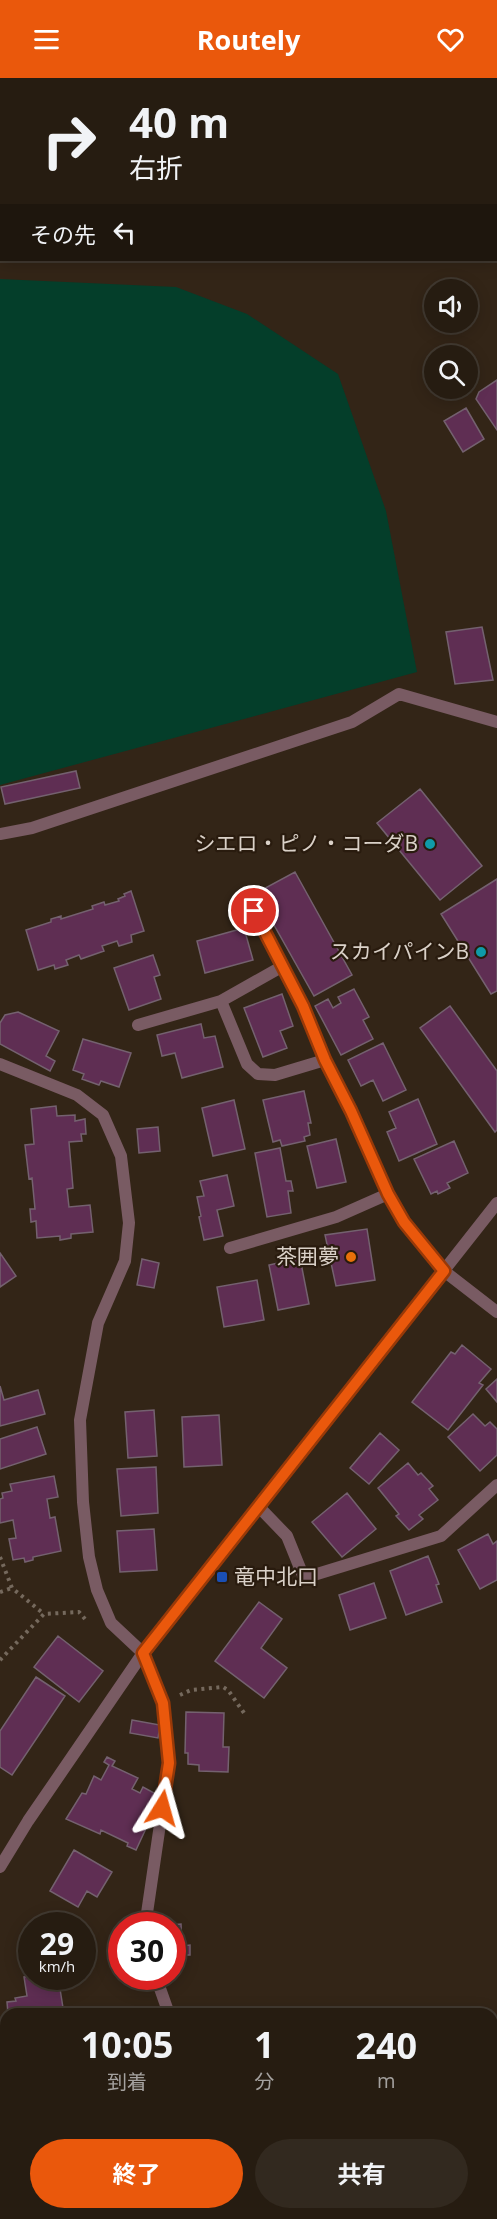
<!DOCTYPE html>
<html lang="ja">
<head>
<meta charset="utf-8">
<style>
  body { margin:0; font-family:"Open Sans","Noto Sans JP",sans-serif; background:#32291f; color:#f1f3f6; height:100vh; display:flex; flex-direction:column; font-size:22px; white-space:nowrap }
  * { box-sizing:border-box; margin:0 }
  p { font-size:20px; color:#a4a19f }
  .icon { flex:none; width:33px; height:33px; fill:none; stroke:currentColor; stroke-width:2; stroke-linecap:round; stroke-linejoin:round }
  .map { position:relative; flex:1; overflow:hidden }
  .drawer { position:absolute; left:0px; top:1930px; width:498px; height:212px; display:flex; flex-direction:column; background:#261c11; border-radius:18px 18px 0 0; box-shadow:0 3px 15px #0003,0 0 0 2px #423a31 }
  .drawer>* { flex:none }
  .top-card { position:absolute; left:0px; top:0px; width:498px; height:183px; box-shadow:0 3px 15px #0003,0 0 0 2px #423a31; background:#261c11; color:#f1f3f6; overflow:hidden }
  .buttons { position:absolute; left:424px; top:201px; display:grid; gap:12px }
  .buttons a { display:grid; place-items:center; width:54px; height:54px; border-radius:50%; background:#261c11; box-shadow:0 3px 15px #0003,0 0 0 2px #423a31; font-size:30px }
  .speed { position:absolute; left:18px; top:1834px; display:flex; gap:12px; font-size:30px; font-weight:700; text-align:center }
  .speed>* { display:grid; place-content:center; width:78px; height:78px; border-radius:50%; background:#261c11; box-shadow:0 3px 15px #0003,0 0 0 2px #423a31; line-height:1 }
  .speed small { font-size:15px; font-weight:400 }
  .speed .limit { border:9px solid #d22; background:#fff; color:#111 }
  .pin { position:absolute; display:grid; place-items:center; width:51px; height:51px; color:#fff; margin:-26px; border:3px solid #fff; border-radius:50%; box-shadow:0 2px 6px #0007 }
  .me { position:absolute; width:66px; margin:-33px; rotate:8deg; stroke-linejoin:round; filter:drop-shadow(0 0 4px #0008) }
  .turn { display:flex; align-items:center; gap:21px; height:126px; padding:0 30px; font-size:27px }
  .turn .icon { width:78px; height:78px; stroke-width:2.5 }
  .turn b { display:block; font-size:42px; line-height:51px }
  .then { display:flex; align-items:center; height:57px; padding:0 30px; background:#0003; gap:12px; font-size:22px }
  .eta { display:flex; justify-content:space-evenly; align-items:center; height:102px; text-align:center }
  .eta b { font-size:36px; font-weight:700; line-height:42px }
  .action { display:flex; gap:12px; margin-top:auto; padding:12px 30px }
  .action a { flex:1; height:69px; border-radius:36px; background:#ea580c; color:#fff; font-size:24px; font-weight:700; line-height:69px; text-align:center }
  .action a+a { background:#32291f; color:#f1f3f6 }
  header { display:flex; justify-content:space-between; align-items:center; height:78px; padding:0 30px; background:#ea580c; color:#fff; font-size:27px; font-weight:700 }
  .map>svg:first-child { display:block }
  .pitch { fill:#043e2a }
  .building { fill:#5f2e53; stroke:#74616f; stroke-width:1.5 }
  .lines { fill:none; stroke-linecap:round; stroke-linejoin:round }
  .path { stroke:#75695d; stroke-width:4; stroke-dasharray:3 4.5; stroke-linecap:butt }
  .minor { stroke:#795b63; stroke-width:12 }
  .tertiary { stroke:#795b63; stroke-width:12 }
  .route-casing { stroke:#983908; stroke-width:15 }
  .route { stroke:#ea580c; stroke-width:10 }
  .culture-dot { fill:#0f9aa8; stroke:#291b0e; stroke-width:2 }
  .food-dot { fill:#e8710a; stroke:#291b0e; stroke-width:2 }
  .transit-dot { fill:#1a4fb4; stroke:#291b0e; stroke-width:2 }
  .labels { text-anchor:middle; stroke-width:4.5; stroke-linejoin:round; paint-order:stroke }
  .poi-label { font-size:21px; fill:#dad1c8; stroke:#291b0e; text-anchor:end }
</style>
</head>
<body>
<header><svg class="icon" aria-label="menu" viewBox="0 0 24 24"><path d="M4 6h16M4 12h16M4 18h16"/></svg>Routely<svg class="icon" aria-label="heart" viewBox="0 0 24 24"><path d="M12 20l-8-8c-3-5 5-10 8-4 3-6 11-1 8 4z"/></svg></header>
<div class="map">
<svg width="497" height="2141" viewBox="0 0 497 2141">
  <rect width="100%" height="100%" fill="#332517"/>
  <path class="pitch" d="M0,201L176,209L247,236L338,296L386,433L417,594L0,707Z"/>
  <path class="building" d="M401,0H446L445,2Z
    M497,302V352L476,321L479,314Z
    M466,330L484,361L463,374L444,343Z
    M482,549L493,602L455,606L446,554Z
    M76,693L80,710L5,726L1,709Z
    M420,711L482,788L440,822L377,745Z
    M295,794L352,897L314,918L256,815Z
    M497,801V913L491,916L441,836Z
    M131,813L144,853L131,857L132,864L119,868L117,863L102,868L104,873L81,881L79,877L66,882L68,887L55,891L54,887L38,892L26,852L51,844V841L61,838V841L93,831L92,828L104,824L105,827L119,823L118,821L125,818L124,816Z
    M244,850L253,882L205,895L197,863Z
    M153,877L160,897L154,899L161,921L129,932L114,890Z
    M354,911L369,939L363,942L373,961L341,977L315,928L328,921L333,930L341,925L338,919Z
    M282,916L293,948L280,953L287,970L263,979L244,930Z
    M450,928L497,993V1052L495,1054L420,950Z
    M18,934L59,953L46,978L55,983L50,993L0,966V945L5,937Z
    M201,946L204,960L215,958L223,989L182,1000L175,975L162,978L157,957Z
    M83,961L131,975L119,1009L101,1003L99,1007L82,1001L84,996L73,992Z
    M383,965L406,1012L383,1023L373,1002L361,1008L348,982Z
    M304,1013L311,1045H308L310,1057L304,1059L305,1063L282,1068L280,1062L273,1064L263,1022Z
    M418,1021L437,1066L399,1083L387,1054L396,1050L389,1034Z
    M234,1022L245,1071L213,1078L202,1030Z
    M56,1028L57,1038L75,1037V1043L85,1041L86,1056H81L82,1063L69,1064L73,1110L67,1111L69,1129L90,1127L93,1154L71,1156V1160L60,1162V1158L37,1160L36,1143L31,1144L30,1131H35L32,1100L29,1101L25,1067L34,1066L31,1031Z
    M158,1049L160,1073L139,1075L137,1051Z
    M336,1061L346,1104L317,1110L307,1068Z
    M454,1063L468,1095L447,1105L450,1110L438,1116L437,1113L431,1116L414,1081Z
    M280,1070L286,1103H291L293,1113H288L291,1135L267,1139L255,1075Z
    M227,1097L234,1128L217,1132L223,1158L204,1162L199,1139L201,1138L197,1119L204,1118L200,1103Z
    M367,1151L375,1202L336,1208L325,1157Z
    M0,1175L16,1198L0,1209Z
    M300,1180L309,1226L278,1232L269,1187Z
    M142,1181L159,1185L154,1210L137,1207Z
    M257,1202L264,1242L224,1249L217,1209Z
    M462,1267L491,1291L479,1305L483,1307L448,1352L412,1324L451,1274L455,1276Z
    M497,1301V1324L486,1311Z
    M0,1308L4,1322L38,1312L45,1336L0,1348Z
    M154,1332L157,1378L128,1380L125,1334Z
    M473,1336L485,1348L490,1344L497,1351V1377L480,1393L448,1359Z
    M219,1337L222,1387L184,1389L182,1339Z
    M37,1349L46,1376L0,1391V1361Z
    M380,1355L399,1372L369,1406L350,1390Z
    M408,1385L418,1397L421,1395L433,1408L429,1411L438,1422L419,1437L423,1441L409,1452L396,1438L399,1436L378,1410Z
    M156,1389L158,1435L121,1438L117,1391Z
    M54,1398L58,1419L47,1421L50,1440L55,1439L61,1473L33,1479V1482L25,1484L24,1480L13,1482L9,1461L16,1460L13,1442L0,1445V1421L3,1420L2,1415L12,1413L10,1406Z
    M347,1415L376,1451L342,1479L312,1444Z
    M154,1451L157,1492L120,1494L117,1453Z
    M488,1456L493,1466L497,1463V1502L480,1511L458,1472Z
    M428,1478L439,1506L436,1507L442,1524L406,1537L390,1493Z
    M374,1505L386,1540L350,1552L339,1517Z
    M259,1524L282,1541L261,1570L287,1590L264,1620L215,1583Z
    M58,1558L103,1593L79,1624L34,1589Z
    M36,1599L65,1618L12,1697L0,1689V1653Z
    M186,1634L224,1635L223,1669H229L228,1694L199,1693V1687L188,1686V1675H185Z
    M132,1642L160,1647L158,1660L130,1655Z
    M107,1679L115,1683L112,1688L138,1700L132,1711L140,1715L143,1709L156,1716L143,1742L149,1744L136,1772L127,1768L128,1765L101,1752L100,1756L66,1741L82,1715L86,1716L94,1698L101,1702L109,1687L104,1684Z
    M74,1772L112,1794L97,1819L87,1813L78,1829L50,1813Z
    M181,1846L182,1868L190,1867V1877H178L179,1883H172V1848H160Z
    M32,1898L53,1899L60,1911L64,1936H8L7,1924L16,1923L15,1920L27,1918L24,1899Z
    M0,2061H6V2128H0Z
    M41,2136H81V2141L41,2139Z
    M94,2136H138L137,2141H93Z
    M190,2136H195L199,2141H184Z"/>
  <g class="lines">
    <path class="path" d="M0,1479L12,1510L44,1536
      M0,1514L12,1510
      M0,1582L44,1536L79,1534L85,1541
      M180,1617L191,1612L223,1609L228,1612L244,1635
      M0,2050H6"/>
    <path class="minor" d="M0,756L32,750L352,644L399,616L497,644
      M254,833L303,928L325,982L351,1033L388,1116L404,1144L444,1193L497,1234
      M221,923L247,986L258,996L275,997L325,982
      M138,947L221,923L283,888
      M0,986L77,1017L103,1037L121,1078L129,1145L125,1183L98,1245L80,1342L83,1424L89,1479L97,1512L111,1545L143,1575L163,1625L169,1685L147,1835L148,1848
      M230,1170L336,1139L388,1116
      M258,1428L287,1458L304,1500L441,1458L497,1407
      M156,1899L169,1936
      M259,2136L263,2141"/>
    <path class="tertiary" d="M0,1789L28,1743L143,1575L497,1125"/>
  </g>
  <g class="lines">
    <defs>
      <path id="route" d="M162,1730L169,1685L163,1625L143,1575L444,1193L404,1144L388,1116L351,1033L325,982L303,928L254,833"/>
    </defs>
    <use href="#route" class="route-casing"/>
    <use href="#route" class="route"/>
  </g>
  <g class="culture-dot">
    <circle cx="430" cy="766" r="6"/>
    <circle cx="481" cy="874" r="6"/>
  </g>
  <circle class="food-dot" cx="351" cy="1179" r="6"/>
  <rect class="transit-dot" x="216" y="1493" width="12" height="12" rx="3"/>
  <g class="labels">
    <g class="poi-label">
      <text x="418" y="773">シエロ・ピノ・コーダB</text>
      <text x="469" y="881">スカイパインB</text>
      <text x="339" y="1186">茶囲夢</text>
      <text x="234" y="1506" text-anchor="start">竜中北口</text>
    </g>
  </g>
</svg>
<div class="buttons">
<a><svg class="icon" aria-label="sound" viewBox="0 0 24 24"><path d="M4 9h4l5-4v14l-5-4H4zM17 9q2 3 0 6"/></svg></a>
<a><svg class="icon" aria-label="search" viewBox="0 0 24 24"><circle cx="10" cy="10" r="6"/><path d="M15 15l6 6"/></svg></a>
</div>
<div class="speed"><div>29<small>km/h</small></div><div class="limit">30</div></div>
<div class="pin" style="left:254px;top:833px;background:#d93025"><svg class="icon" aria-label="arrive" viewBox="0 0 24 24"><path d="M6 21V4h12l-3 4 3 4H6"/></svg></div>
<svg class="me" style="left:162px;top:1730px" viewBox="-20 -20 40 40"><path d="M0-17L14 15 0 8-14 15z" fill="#ea580c" stroke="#fff" stroke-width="4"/></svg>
<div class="top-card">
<div class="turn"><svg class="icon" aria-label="right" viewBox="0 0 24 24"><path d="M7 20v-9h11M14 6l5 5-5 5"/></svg><div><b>40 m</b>右折</div></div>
<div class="then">その先<svg class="icon" aria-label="left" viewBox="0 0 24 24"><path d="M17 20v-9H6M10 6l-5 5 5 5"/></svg></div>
</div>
<section class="drawer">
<div class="eta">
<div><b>10:05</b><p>到着</p></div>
<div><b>1</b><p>分</p></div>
<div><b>240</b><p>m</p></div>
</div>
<div class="action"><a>終了</a><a>共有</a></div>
</section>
</div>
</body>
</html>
